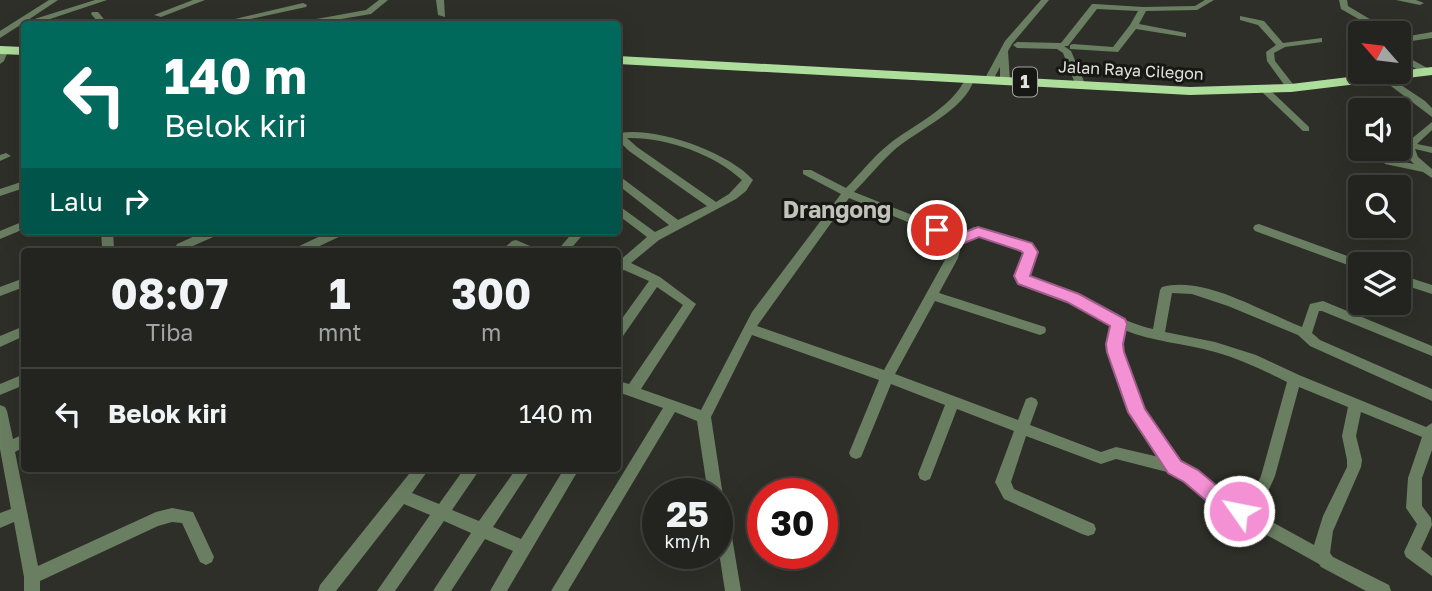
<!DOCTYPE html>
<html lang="id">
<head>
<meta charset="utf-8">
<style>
  body { margin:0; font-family:"Golos Text",sans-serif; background:#2f2f2c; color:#f1f3f6; height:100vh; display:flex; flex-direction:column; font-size:26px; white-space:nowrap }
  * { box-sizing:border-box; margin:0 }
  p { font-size:23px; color:#a3a4a4 }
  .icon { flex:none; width:38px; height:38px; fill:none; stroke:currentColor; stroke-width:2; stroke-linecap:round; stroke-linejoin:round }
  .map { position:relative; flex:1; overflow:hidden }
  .sheet { position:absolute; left:21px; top:248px; width:600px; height:224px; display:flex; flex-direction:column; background:#23231f; border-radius:7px; box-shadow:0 7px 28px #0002,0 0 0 2px #40403d }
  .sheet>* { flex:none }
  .hud { position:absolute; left:21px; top:21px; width:600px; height:214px; border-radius:7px; box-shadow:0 7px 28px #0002,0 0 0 2px #40403d; background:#00695c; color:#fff; overflow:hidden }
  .needle { width:46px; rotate:298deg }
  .buttons { position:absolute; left:1348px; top:21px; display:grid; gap:14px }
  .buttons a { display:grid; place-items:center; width:63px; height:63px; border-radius:7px; background:#23231f; box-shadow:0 7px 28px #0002,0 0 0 2px #40403d; font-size:35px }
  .speed { position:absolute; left:642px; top:478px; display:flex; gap:14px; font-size:35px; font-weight:700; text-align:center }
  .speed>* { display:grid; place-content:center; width:91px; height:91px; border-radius:50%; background:#23231f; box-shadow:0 7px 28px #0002,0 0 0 2px #40403d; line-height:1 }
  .speed small { font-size:18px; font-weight:400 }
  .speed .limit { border:10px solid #d22; background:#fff; color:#111 }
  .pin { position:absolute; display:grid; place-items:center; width:60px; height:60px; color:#fff; margin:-30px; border:4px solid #fff; border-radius:50%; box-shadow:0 2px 7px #0007 }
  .me { position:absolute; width:77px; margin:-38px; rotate:303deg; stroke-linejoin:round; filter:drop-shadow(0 0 5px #0008) }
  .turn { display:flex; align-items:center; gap:24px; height:147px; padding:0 28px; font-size:32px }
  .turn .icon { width:91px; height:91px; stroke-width:2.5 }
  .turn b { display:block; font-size:49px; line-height:60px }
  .then { display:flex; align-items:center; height:66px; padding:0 28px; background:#0003; gap:14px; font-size:26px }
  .eta { display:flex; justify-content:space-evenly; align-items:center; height:119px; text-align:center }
  .eta b { font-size:42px; font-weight:700; line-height:49px }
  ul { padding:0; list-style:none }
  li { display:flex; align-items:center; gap:21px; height:91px; padding:0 28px; border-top:2px solid #40403d }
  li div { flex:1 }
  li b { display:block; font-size:26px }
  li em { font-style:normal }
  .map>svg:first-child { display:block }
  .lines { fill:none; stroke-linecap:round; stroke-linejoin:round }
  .minor { fill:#6a7f62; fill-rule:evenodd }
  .trunk { fill:#aede9c; fill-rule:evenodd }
  .route { fill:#f491d4; stroke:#9f5e8a; stroke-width:2 }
  .labels { text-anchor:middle; stroke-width:6; stroke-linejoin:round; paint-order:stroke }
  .far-street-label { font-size:16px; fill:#e2e3df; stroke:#171714 }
  .shield { fill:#171714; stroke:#a5a6a2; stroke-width:2 }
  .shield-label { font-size:18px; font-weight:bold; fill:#e2e3df }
  .quarter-label { font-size:23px; font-weight:bold; fill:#c1c2ba; stroke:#171714 }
</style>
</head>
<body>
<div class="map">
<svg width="1432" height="591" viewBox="0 0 1432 591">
  <rect width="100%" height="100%" fill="#2f2f29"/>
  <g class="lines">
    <path class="minor" d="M49,0H58L25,22L95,0H107L35,24L24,25L25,22L0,38V31Z
      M193,0H205L161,17L154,15Z
      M379,0H388L371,14L311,24H296L300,22L366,10Z
      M436,0H444L445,17L438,15Z
      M1041,0H1049L1012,44L1008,51L1010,81L1005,84L1000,81V67L992,82H986L984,80L1005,41Z
      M1205,0H1214L1197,10L1146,11L1139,24L1186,33V37L1136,29L1118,52L1070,49V45L1073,44L1113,47L1130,25L1138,11L1097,9L1068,46H1064L1071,51L1086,86L1081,89L1076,86L1063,53L1057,49L1017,48L1013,45L1017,42L1061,43L1092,4H1095L1143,7L1195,6Z
      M1339,0H1347L1348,6L1393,33H1383L1341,9Z
      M1396,0H1416L1424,3L1420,5Z
      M303,3L307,5L306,7L227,24H214Z
      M92,12H98L108,24H100L91,14Z
      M1240,16L1264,21L1283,43L1322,38V42L1285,47L1274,53L1275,61L1296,88L1294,90H1288L1267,61L1266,52L1276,45L1258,25L1240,20Z
      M1432,32V38L1398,43V38Z
      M4,48L8,51L4,61L0,64V51Z
      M1409,58L1429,69L1430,71L1423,73L1406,63V59Z
      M1386,75L1425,101L1432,108V117L1383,80L1382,78Z
      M969,76L974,79C966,110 915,131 892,152C879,164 867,179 854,192L950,230L957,236L974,227L1033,246L1037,252L1029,277C1044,283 1061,288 1076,294C1102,306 1124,323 1153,329L1160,290L1162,287C1204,275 1262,312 1302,327L1310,304L1323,301L1432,346V356L1322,311H1319L1312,333L1320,340L1432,389V401L1310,346L1298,335L1228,306L1192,294L1172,293L1165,332L1215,342L1256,355L1299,375L1426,427L1432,423V450L1422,478V506L1431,518L1432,525L1421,549L1432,558V576L1406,557L1404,552L1417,524L1406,508L1408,478L1422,437L1361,412L1356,436L1362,460L1361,467L1333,531L1330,553L1333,557L1389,585L1391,591H1366L1321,567L1319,564L1218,508L1186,481L1171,473L1116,459L1101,464L1026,436L1011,482L1014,489L1094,524L1096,529L1094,534L1088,536L1082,534L1004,499L995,482L1014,431L957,409L930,479L925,481L920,479L918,474L945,405L891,384L861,457L856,459L851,457L849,453L879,380L752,335L711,417L723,496L726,501L741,591H725L718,546V494H708L697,421L675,412L568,591H551L663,408L618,392V381L629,384L683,305L657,287L623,336L618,338V324L649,281L624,270L618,273V262L647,237L618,215V207L622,208L655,232L669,225L618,185V177L622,178L678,220L707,206L629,151L618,140L620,133C657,127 728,152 753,180L746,191L736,199L659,240L631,263L660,277L696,304L641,389L701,410L752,312L841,194L803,174V170H811L846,188C860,174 873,157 888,145C914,124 953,108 966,77ZM627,138C666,137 714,154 742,180L729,194L716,202L637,147ZM849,198L942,236L951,242L946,258L884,370L757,326ZM975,235L1025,252L1016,276L1020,283L1069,301L1112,325L1108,344V352L1131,412L1159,457L1116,447L1101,452L1030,425L1038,403L1036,399L1031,397L1026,399L1018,420L895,374L935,301L1040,335L1045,333L1046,330L1045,327L939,293L958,258L962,243ZM1124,330C1153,342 1184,343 1215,352C1240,359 1263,370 1287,382L1261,476L1246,507L1228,498L1196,471L1179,462L1144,410L1122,352L1120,344ZM1299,387L1348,407L1342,436L1347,460V467L1323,516L1314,545L1258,514L1275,476Z
      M1265,87L1268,88L1309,127V131H1303L1262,92L1260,90Z
      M1432,122V130L1417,144L1432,147V153L1415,149L1418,157L1432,169V178L1423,172L1385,164L1384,162L1389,159L1414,164L1408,158L1404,145Z
      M6,153L11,156L0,161V155Z
      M24,181V188L0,196V189Z
      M24,221V229L0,239V231Z
      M1259,224L1364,262L1365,264H1360V269L1356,268L1255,231L1253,228L1255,225Z
      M101,231H113L114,248L111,252H98L102,247Z
      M206,231H222L220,234L186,249L185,252H173L177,244Z
      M331,231H347L345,234L307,252H291L293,249Z
      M574,231H586L568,252H556Z
      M516,240L537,249L539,252H523L517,249L514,252H500L512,241Z
      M1398,274L1432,285V294L1398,283Z
      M24,278V287L0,296V287Z
      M24,326V336L0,347V336Z
      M24,374V385L0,395V384Z
      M0,405L5,407L7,411L13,439L24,434V447L15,452L38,566L156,512L172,508L193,512L214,557L212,562L206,565L200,562L182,523L172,522L158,526L40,581V591H24V577L14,522L0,528V513L11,509L0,449Z
      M413,469H429L412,493L439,504L464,469H480L452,510L479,521L516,469H531L493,527L521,539L564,469H579L507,591H490L513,551L485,539L451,591H433L471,533L444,521L395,591H377L430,515L404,504L336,591H318L320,585Z"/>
    <path class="trunk" d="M0,46L24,47V55L0,54Z
      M618,56L1190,87L1291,84L1432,67V75L1291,92L1190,95L618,64Z"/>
  </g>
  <path class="route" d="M937,225L958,235L978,227L1032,243L1038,252L1030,276L1079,294L1125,319L1127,324L1123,344L1124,352L1145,409L1181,461L1198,470L1230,497L1246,504L1249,511L1246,517L1239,520L1216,509L1184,482L1168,473L1128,412L1107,352L1106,344L1110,326L1067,302L1018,284L1014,276L1023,253L1021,251L979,237L957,246L930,230L932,226Z"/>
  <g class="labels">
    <g class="far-street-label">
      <text transform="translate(1131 70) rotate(3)" y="6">Jalan Raya Cilegon</text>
    </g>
    <rect class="shield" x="1013" y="67.5" width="24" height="29" rx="5"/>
    <g class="shield-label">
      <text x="1025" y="88">1</text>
    </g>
    <g class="quarter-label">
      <text x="837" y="218">Drangong</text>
    </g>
  </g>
</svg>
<div class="buttons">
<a><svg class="needle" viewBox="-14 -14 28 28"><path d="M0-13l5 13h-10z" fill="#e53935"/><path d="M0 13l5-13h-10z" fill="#a3a4a4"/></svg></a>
<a><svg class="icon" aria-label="sound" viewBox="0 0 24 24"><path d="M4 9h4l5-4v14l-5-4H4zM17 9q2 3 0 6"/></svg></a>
<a><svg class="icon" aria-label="search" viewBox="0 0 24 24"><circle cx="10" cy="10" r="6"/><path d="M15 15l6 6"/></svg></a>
<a><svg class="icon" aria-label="layers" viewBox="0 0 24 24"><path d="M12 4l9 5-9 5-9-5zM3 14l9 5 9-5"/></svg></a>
</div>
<div class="speed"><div>25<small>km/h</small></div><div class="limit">30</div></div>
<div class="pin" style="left:937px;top:230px;background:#d93025"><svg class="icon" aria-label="arrive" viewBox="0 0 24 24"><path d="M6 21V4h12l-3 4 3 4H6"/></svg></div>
<svg class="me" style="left:1239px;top:511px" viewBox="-20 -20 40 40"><circle r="17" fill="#f491d4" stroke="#fff" stroke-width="3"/><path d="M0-11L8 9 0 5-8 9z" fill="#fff"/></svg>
<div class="hud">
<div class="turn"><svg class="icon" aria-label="left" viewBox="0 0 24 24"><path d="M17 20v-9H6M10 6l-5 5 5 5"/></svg><div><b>140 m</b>Belok kiri</div></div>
<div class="then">Lalu<svg class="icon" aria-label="right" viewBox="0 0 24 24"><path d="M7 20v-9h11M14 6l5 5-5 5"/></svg></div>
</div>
<section class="sheet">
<div class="eta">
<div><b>08:07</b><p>Tiba</p></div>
<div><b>1</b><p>mnt</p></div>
<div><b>300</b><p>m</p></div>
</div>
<ul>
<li><svg class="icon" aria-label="left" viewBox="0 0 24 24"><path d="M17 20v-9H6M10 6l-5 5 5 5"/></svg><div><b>Belok kiri</b></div><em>140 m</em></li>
</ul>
</section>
</div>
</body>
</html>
